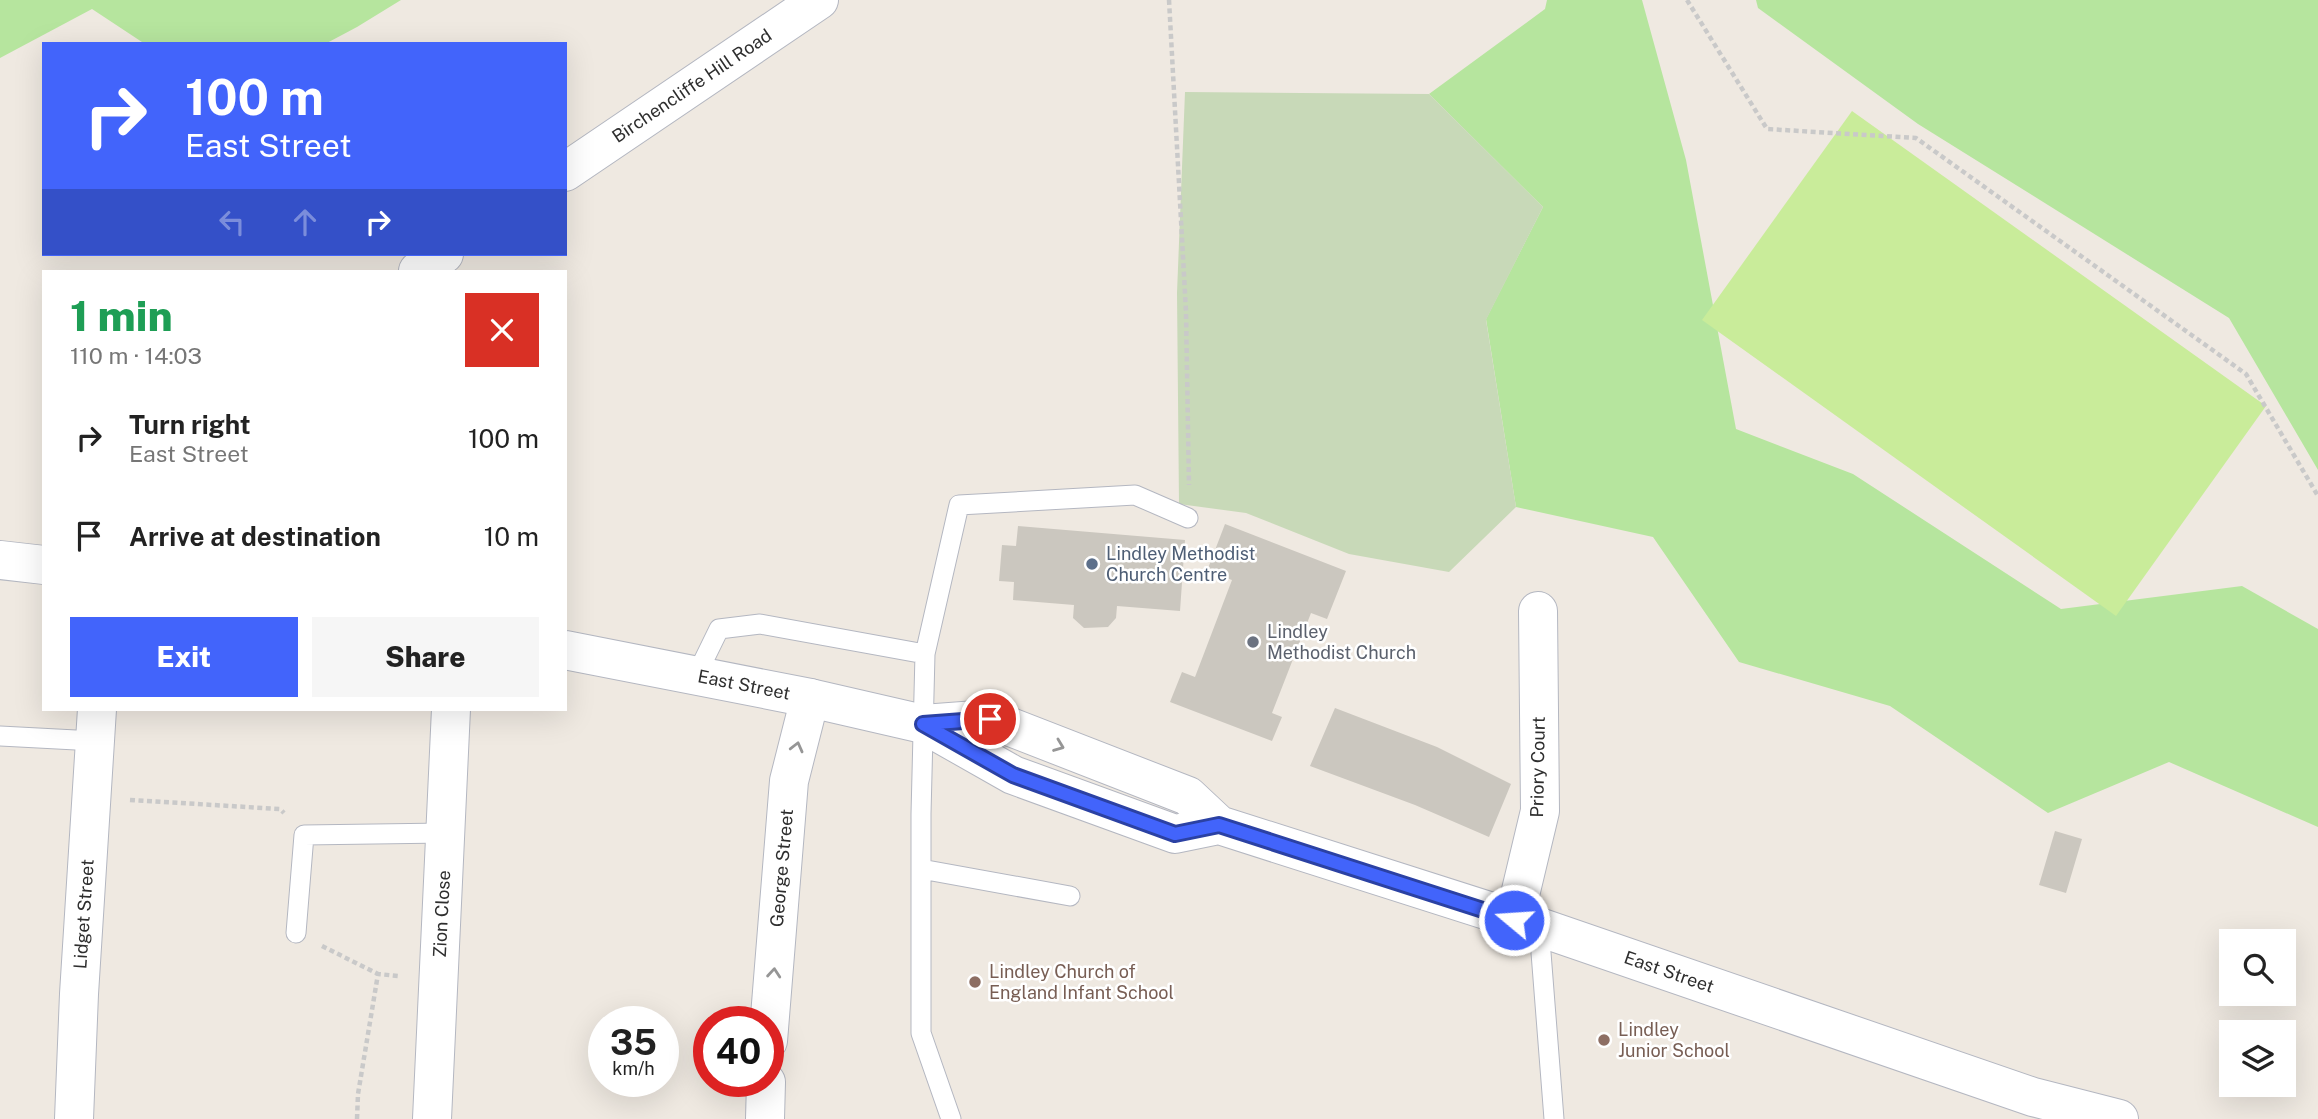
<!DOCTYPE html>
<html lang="en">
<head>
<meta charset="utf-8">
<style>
  body { margin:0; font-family:"Public Sans",sans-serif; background:#f6f6f6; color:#222; height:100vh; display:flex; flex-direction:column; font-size:26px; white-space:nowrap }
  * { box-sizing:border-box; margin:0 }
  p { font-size:23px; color:#767676 }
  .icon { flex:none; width:38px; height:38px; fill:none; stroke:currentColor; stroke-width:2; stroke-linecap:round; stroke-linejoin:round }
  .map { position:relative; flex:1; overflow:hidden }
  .sheet { position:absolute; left:42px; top:270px; width:525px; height:441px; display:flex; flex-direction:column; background:#fff; border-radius:0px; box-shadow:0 7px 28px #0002 }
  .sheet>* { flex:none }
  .top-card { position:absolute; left:42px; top:42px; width:525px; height:214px; border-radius:0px; box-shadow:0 7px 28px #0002; background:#4264fb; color:#fff; overflow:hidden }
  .fabs { position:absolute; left:2219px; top:929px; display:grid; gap:14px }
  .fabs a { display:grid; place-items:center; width:77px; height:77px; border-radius:0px; background:#fff; box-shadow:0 7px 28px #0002; font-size:35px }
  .speed { position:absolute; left:588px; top:1006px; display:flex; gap:14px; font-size:35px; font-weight:700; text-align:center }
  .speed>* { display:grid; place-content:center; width:91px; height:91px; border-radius:50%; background:#fff; box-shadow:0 7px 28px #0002; line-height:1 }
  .speed small { font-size:18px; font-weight:400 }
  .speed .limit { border:10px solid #d22; background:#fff; color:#111 }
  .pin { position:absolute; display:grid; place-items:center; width:60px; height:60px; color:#fff; margin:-30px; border:4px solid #fff; border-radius:50%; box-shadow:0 2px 7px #0007 }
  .me { position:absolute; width:77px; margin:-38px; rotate:288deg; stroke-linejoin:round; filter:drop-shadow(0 0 5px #0008) }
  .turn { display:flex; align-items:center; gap:24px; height:147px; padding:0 28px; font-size:32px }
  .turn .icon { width:91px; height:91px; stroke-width:2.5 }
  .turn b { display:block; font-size:49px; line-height:60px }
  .lanes { display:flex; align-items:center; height:66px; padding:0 28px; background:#0003; justify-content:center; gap:35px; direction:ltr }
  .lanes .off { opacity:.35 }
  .round { display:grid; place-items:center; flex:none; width:74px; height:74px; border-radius:0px; background:#f6f6f6 }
  .headline { display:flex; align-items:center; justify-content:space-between; height:119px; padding:0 28px }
  h1 { font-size:42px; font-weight:800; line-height:52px; color:#1e9e55 }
  .primary-button { display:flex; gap:14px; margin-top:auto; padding:14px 28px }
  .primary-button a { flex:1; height:80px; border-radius:0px; background:#4264fb; color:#fff; font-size:28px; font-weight:800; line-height:80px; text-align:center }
  .primary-button a+a { background:#f6f6f6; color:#222 }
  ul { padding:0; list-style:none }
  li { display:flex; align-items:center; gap:21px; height:98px; padding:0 28px }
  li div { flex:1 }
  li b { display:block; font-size:26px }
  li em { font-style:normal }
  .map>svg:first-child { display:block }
  .green { fill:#b6e59e }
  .cemetery { fill:#c8d9b8 }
  .pitch { fill:#c9ec9a }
  .building { fill:#cbc7bf }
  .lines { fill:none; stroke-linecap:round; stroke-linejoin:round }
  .service-casing { stroke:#b4b7c1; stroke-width:21 }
  .minor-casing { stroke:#b4b7c1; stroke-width:40 }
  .tertiary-casing { stroke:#b4b7c1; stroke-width:40 }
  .path { stroke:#c9c9c9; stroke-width:4.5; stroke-dasharray:5 3.5; stroke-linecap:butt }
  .service { stroke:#fff; stroke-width:19 }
  .minor { stroke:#fff; stroke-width:38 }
  .tertiary { stroke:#fff; stroke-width:38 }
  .oneway { stroke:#969696 }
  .route-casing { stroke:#2b41a3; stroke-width:18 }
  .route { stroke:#4264fb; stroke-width:12 }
  .service-dot { fill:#5c6f8a; stroke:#fff; stroke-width:2.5 }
  .worship-dot { fill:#6b7280; stroke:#fff; stroke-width:2.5 }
  .education-dot { fill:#8d6e63; stroke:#fff; stroke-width:2.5 }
  .labels { text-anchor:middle; stroke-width:5; stroke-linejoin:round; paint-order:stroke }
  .street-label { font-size:18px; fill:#2e2e2e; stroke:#fff }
  .service-label { font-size:18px; fill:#4e5e75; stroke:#fff; text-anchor:start }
  .worship-label { font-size:18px; fill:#5b616d; stroke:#fff; text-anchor:start }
  .education-label { font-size:18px; fill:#785e54; stroke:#fff; text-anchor:start }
</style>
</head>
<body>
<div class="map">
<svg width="2318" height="1119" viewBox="0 0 2318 1119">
  <rect width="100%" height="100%" fill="#efe9e1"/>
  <path class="green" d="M0,0H401L357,27L325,44H145L92,9L0,58Z
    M1547,0H1642L1686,160L1736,429L1853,474L2061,609L2242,586L2318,629V827L2169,762L2048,813L1890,706L1739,662L1653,537L1516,507L1486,319L1543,207L1429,94L1545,9Z
    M1756,0H2318V470L2229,318L1918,124L1758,8Z"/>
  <path class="cemetery" d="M1185,92L1429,94L1543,207L1486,320L1516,507L1449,572L1349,554L1246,513L1179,504L1177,293Z"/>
  <path class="pitch" d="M1852,111L2266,406L2116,616L1702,320Z"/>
  <path class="building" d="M1225,524L1346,571L1327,619L1311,613L1272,713L1282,717L1272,741L1170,702L1182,672L1195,677L1232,580L1207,571Z
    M1018,526L1185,540L1180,611L1117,606L1116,618L1108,627L1084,628L1073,618L1074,605L1013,600L1014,582L999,581L1002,545L1016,546Z
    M1335,708L1437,747L1511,784L1489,837L1415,805L1310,766Z
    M2055,831L2082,839L2066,893L2039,885Z"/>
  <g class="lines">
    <defs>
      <path id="service" d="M925,654L959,505L1135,495L1188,518
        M696,676L719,629L760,624L925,654L921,814V1033L951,1119
        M0,736L95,741
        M921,869L1070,896
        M1539,927L1554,1119
        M296,933L304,835L445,833"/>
      <path id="minor" d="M1514,920L1540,811L1538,611
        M768,1041L789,781L810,698
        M432,1119L451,709
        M765,1119L766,1082"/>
      <path id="tertiary" d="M565,172L819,0
        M418,271L444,254
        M0,560L44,565
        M565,650L810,698L923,724L1013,775L1175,834L1219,825
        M923,724L990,719L1188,796L1219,825L1539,927L2033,1097L2119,1119
        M74,1119L79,994L97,709"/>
    </defs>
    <use href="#service" class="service-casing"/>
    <use href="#minor" class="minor-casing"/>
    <use href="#tertiary" class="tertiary-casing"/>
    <path class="path" d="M1169,0L1186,312L1189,485
      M1687,0L1767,129L1916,138L2246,374L2318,496
      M130,800L280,809L284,813
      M322,946L378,974
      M357,1119L358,1094L378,974L398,976"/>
    <use href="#service" class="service"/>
    <use href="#minor" class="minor"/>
    <use href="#tertiary" class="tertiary"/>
  </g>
  <defs><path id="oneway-chevron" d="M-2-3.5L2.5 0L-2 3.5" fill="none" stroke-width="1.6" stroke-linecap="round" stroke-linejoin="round" transform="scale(1.75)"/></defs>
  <g class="oneway">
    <use href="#oneway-chevron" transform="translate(1059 746) rotate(21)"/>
    <use href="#oneway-chevron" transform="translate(797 747) rotate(-76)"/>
    <use href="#oneway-chevron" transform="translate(774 973) rotate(-85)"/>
  </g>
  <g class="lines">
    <defs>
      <path id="route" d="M990,719L923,724L1013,775L1175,834L1219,825L1514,920"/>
    </defs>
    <use href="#route" class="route-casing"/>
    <use href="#route" class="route"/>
  </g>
  <circle class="service-dot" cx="1092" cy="564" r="7"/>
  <circle class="worship-dot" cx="1253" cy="642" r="7"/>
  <g class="education-dot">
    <circle cx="975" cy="982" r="7"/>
    <circle cx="1604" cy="1040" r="7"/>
  </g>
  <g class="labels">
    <g class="street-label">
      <text transform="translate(692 86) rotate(-34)" y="6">Birchencliffe Hill Road</text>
      <text transform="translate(744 685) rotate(11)" y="6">East Street</text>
      <text transform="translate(1538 767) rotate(-89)" y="6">Priory Court</text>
      <text transform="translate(782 868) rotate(-85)" y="6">George Street</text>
      <text transform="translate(84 914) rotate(-86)" y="6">Lidget Street</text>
      <text transform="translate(442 914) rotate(-87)" y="6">Zion Close</text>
      <text transform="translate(1669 972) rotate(19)" y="6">East Street</text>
    </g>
    <g class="service-label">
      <text x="1106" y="560">Lindley Methodist<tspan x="1106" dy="21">Church Centre</tspan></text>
    </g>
    <g class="worship-label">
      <text x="1267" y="638">Lindley<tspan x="1267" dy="21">Methodist Church</tspan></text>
    </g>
    <g class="education-label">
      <text x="989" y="978">Lindley Church of<tspan x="989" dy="21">England Infant School</tspan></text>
      <text x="1618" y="1036">Lindley<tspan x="1618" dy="21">Junior School</tspan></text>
    </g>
  </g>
</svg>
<div class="fabs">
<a><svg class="icon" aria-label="search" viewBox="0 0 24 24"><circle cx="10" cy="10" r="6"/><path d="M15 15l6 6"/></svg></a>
<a><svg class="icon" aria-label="layers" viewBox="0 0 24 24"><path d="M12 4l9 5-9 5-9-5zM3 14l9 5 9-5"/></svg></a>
</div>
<div class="speed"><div>35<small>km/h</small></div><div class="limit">40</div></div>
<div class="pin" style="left:990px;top:719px;background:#d93025"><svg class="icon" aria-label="arrive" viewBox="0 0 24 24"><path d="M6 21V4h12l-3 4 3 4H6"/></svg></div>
<svg class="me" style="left:1514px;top:920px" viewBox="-20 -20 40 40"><circle r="17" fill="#4264fb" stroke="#fff" stroke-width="3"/><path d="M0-11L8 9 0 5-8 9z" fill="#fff"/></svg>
<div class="top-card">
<div class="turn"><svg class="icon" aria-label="right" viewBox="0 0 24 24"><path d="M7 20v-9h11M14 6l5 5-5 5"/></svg><div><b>100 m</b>East Street</div></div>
<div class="lanes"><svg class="icon off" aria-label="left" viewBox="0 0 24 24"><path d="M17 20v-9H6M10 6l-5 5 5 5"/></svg><svg class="icon off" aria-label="ahead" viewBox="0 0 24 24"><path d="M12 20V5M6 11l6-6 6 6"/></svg><svg class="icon" aria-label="right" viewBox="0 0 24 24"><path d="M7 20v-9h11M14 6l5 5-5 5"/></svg></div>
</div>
<section class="sheet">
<div class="headline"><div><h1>1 min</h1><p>110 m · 14:03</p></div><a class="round" style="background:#d93025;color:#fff"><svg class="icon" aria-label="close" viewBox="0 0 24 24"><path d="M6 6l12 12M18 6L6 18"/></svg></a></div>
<ul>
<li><svg class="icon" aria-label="right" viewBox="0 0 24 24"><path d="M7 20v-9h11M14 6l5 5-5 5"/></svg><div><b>Turn right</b><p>East Street</p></div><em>100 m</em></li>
<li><svg class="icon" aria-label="arrive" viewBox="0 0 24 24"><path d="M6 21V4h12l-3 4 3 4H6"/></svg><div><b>Arrive at destination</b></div><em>10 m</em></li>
</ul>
<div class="primary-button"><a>Exit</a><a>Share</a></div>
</section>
</div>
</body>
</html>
